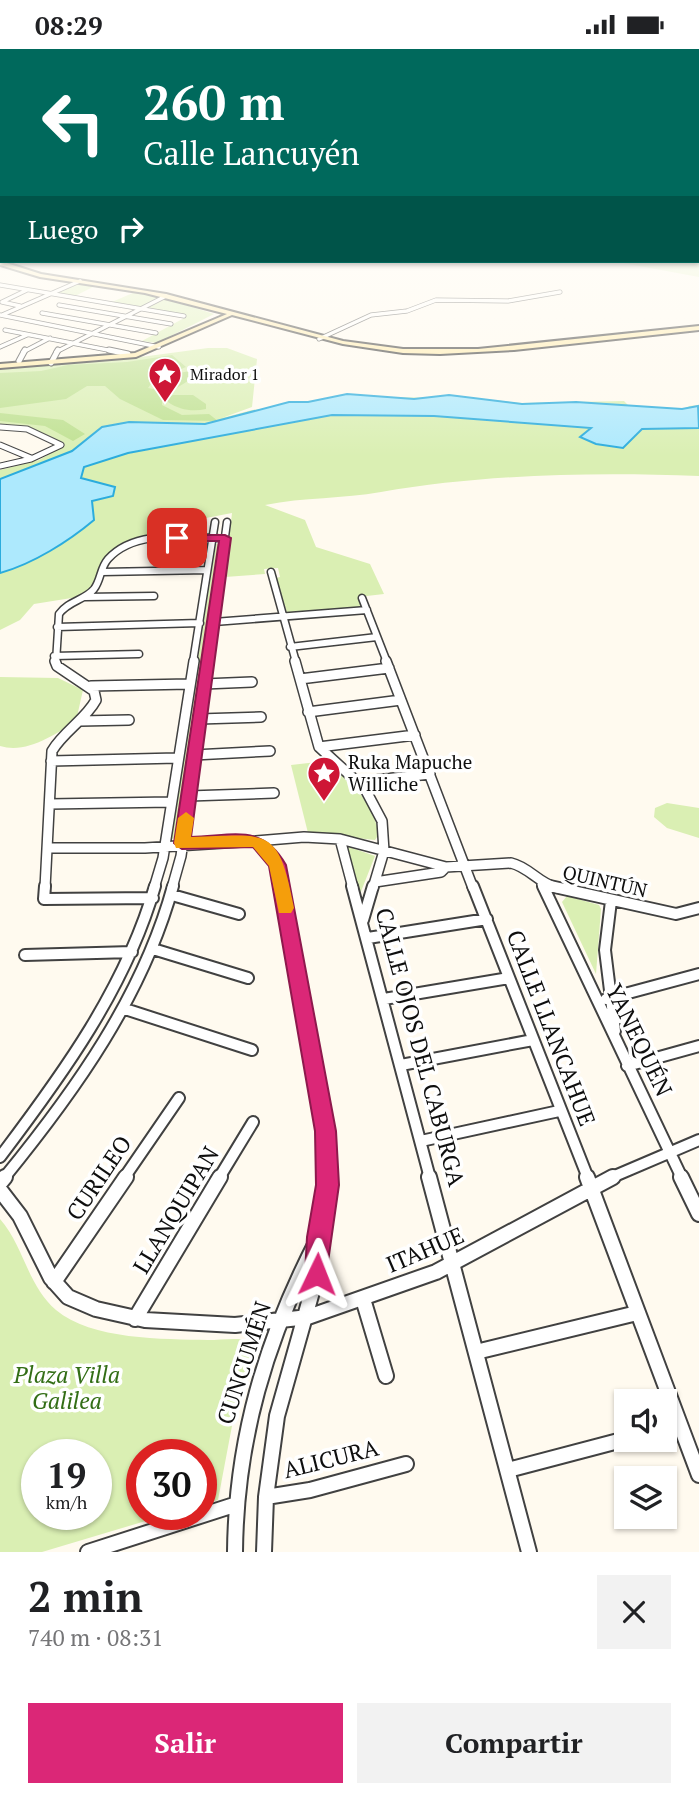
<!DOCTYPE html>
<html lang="es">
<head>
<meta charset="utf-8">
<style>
  body { margin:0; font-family:"PT Serif",serif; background:#f2f2f2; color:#202124; height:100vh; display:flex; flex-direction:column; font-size:26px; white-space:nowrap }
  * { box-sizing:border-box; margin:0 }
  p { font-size:23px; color:#757577 }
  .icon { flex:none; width:38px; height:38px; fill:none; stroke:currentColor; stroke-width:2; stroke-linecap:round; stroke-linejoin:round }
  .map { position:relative; height:1503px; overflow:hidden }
  .panel { display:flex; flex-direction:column; background:#fff; flex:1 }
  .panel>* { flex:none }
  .guide { position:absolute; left:0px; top:0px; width:700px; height:214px; box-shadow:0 2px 5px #0004; background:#00695c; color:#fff; overflow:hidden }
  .controls { position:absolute; left:614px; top:1340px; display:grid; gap:14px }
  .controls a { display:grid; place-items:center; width:63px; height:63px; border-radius:0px; background:#fff; box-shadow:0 2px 5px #0004; font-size:35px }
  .speed { position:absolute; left:21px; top:1390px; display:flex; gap:14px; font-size:35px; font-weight:700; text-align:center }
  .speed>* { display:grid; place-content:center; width:91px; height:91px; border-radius:50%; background:#fff; box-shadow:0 2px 5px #0004; line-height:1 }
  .speed small { font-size:18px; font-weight:400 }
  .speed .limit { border:10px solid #d22; background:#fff; color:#111 }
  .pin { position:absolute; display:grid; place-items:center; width:60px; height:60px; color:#fff; margin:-30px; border-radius:14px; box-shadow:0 4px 10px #0006 }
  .me { position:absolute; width:77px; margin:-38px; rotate:2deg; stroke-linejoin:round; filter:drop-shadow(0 0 5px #0008) }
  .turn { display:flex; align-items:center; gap:24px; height:147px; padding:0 28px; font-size:32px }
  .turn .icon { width:91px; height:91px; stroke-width:2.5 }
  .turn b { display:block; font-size:49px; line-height:60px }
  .then { display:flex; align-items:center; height:66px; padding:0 28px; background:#0003; gap:14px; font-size:26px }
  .round { display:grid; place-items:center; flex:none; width:74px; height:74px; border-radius:0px; background:#f2f2f2 }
  .overview { display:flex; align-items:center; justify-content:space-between; height:119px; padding:0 28px }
  h1 { font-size:42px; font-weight:700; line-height:52px }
  .action { display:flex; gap:14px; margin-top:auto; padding:14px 28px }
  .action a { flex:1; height:80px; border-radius:0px; background:#db2777; color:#fff; font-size:28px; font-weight:700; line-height:80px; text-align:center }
  .action a+a { background:#f2f2f2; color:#202124 }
  .status { display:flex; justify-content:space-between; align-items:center; height:49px; padding:0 35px; background:#fff; direction:ltr }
  .status svg { height:19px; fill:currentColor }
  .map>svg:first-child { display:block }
  .green { fill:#daefb3; fill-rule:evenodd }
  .forest { fill:#bfe191 }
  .water { fill:#ade9fd; stroke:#2bacdd; stroke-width:2 }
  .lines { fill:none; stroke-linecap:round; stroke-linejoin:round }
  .street-far5-casing { stroke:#414141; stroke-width:5 }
  .street-far4-casing { stroke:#414141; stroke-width:7 }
  .street-far3-casing { stroke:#414141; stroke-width:9 }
  .street-far2-casing { stroke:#414141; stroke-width:12 }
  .street-far1-casing { stroke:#414141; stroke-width:14 }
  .street-casing { stroke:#414141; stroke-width:18 }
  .secondary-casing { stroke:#303030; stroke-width:4 }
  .street-far5 { stroke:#fff; stroke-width:3.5 }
  .street-far4 { stroke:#fff; stroke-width:5 }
  .street-far3 { stroke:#fff; stroke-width:6 }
  .street-far2 { stroke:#fff; stroke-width:9 }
  .street-far1 { stroke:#fff; stroke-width:10 }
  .street { stroke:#fff; stroke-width:14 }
  .secondary { fill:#ffebaa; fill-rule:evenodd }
  .route { fill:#db2777; stroke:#8e194d; stroke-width:2 }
  .slow { fill:#f59e0b }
  .labels { text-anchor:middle; stroke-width:7; stroke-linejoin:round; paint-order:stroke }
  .far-poi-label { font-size:16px; fill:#0e0e0e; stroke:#fff; text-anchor:start }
  .poi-label { font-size:19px; fill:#0e0e0e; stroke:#fff; text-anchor:start }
  .street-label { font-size:19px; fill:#0e0e0e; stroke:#fff }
  .near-street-label { font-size:23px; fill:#0e0e0e; stroke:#fff }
  .near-park-label { font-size:23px; font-style:italic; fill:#336e16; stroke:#fff }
</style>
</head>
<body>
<div class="status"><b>08:29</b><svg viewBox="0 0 49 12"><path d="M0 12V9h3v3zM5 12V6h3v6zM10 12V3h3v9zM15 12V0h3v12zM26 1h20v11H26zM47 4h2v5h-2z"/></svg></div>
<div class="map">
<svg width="699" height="1503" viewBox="0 0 699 1503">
  <rect width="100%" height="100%" fill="#fffaef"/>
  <path class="green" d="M699,197V228L612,212H698Z
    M79,234H83L162,247L143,258L112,253L135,243L95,237L75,247L56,244Z
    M164,249L214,265L157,294L142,292L186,268L146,258Z
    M208,299H227L257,310L252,358L222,369L252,361L369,348L473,349L521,354L624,352L630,358L686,361L689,357L699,356V427C594,423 484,425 381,443C343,450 304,448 265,456L305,471L316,498L370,515L384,545L358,548L361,557L357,560L287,564L276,529L280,528L278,519L264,520L265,525L225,528L232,464L185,473L170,490L134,495L107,510L97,534L84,547L34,555L20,571L0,581V421L39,411L64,397C50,381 20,380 0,378V319L126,310Z
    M216,495H221L177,788L170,791Z
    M0,628L58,629L83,641L76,672C54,686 27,705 0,697Z
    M326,712C352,733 372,752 379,785L375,791L308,784L291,716Z
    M667,754L699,759V789L667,779L654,768L655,759Z
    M349,798L375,807L360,845L347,800Z
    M567,847L599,856L601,860L596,925L562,853Z
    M0,1170C24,1197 27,1236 56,1261C91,1291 164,1290 208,1291C221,1291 238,1288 250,1292L253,1299L238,1345L218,1451L201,1456V1405H142V1465H169L42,1503H0ZM37,1405H96V1465H37Z"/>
  <path class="forest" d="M172,306L186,318L153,332L148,339L153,340L170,326L194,321L196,327L162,348V356L182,366L209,365L218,372L163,371L120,350L105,337H87L66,350L0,359V324L41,322L68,316L127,313Z
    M173,346H193L206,355V360C193,363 179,361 168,353L167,349Z
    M0,364L63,371L85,385L73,392L45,377L0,372Z"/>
  <path class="water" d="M347,345L414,350L449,346L522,355L576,353L682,360L698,357L699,379L642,380L623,399L596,395L580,388L591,379L434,367L332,366L128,404L84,418L81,429L115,438L113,447L92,452L94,471C69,492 33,515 0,524V430L72,402L102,378L129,373L205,375L289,353H308Z"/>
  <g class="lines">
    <defs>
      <path id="street-far5" d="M0,236L184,267
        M59,256L171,275
        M20,257L2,253L27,241
        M42,264L156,284
        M0,266L159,298
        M2,266L80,232
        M5,281L118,303
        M319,290L371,266L407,262L436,251L508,252L560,243
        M0,298L27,286
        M23,303L50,289
        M56,303L166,247"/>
      <path id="street-far4" d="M109,301L128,305
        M19,312L25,301
        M51,314L58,301
        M0,378L27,380L61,396L31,410L0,417
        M0,396L31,409"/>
      <path id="street-far3" d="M102,523L207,521
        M271,523L296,613
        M85,548L154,547
        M362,549L387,613
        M214,573L367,561
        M57,578L200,574
        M290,598L377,588
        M54,607L139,605
        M56,613L59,565C68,552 85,551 94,540C101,531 100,519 108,510C134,481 182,488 217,489
        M193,613L215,473
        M208,613L227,473"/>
      <path id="street-far2" d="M295,612L319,698L365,740L382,772L384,802L373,839
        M386,612L473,839
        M300,630L389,619
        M204,635L252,633
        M91,637L189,635
        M308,663L401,651
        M199,670L261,668
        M80,672L129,671
        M319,698L415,686
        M194,706L270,702
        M51,712L177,709
        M358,733L430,725
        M189,747L274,744
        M50,755L170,753
        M340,790L353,839
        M256,792L304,788L340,790L446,818L511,814C529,818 538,834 557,839
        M48,799H145L256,792C273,804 278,819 281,839
        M375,833L441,823L446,818
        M542,835L544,839
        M45,839L52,702C64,682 85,671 96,651L94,642L57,617L55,612
        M154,839L163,809L194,612
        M172,839L181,807L208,612"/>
      <path id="street-far1" d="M45,837L44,850L153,849
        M281,837L326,1081L328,1129
        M352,837L430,1129
        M473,837L588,1129
        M543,837L682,1129
        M550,837L676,865L699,859
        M172,846L239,865
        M611,852L605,901L615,982
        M363,871L373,837
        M368,889L487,870
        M153,900L248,929
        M25,906L132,903
        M384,950L509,929
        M606,950L699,925
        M125,960L252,1001
        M401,1016L533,991
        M627,1017L699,997
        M421,1092L559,1062
        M0,1108C63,1025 126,938 155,837
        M4,1129C75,1042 143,947 173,837
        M124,1129L179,1049
        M219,1129L253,1073
        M610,1129L699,1091"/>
      <path id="street" d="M429,1128L529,1503
        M587,1128L699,1426
        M681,1128L699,1165
        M0,1134L5,1128
        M0,1141L20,1167L51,1229L68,1248L96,1260L145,1271L235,1276L308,1268L436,1223L613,1128
        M54,1233L126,1128
        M363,1250L386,1327
        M135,1270L220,1128
        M476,1303L637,1264
        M665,1380L679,1377
        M508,1421L626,1390
        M266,1448L310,1441L406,1415
        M88,1503L234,1456
        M235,1503C236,1390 266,1290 318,1190
        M264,1503L266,1448L277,1367L317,1225L318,1188L328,1128"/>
      <path id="secondary" d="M0,212L41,225L166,245L343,292L403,300H478L699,277V281L514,301L440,305L403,304L343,295L232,266L136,308L0,319V315L135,304L227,265L145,244L40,228L0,216Z"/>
    </defs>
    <use href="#street-far5" class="street-far5-casing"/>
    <use href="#street-far4" class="street-far4-casing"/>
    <use href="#street-far3" class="street-far3-casing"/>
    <use href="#street-far2" class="street-far2-casing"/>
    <use href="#street-far1" class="street-far1-casing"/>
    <use href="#street" class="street-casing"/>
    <use href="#secondary" class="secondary-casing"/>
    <use href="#street-far5" class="street-far5"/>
    <use href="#street-far4" class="street-far4"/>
    <use href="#street-far3" class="street-far3"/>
    <use href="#street-far2" class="street-far2"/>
    <use href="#street-far1" class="street-far1"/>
    <use href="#street" class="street"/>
    <use href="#secondary" class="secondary"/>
  </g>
  <linearGradient id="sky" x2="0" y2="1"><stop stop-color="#90c9f0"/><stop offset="0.48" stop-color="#fffdf8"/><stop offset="1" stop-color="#fffdf8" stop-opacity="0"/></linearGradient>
  <rect width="699" height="407" fill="url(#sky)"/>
  <path class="route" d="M177,486H225L231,489L191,788C234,787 262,774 286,816L336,1082L339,1136L325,1234L317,1237L308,1234L305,1225L307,1188L316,1136L315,1082L269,817L253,798L182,800L174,794L219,492H173L171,489Z"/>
  <path class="slow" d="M186,763L194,769L191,788C269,786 278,776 294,859L291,864H279L269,817L253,798L176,799L174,794L178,769Z"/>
  <defs>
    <symbol id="sight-pin" viewBox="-11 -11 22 30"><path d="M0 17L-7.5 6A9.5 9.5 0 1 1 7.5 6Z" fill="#ce1636" stroke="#fff"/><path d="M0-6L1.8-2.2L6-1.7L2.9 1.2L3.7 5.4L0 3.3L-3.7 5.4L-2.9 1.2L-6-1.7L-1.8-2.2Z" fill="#fff"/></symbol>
  </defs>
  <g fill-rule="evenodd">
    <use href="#sight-pin" x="146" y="306" width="38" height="52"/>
    <use href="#sight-pin" x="305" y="705" width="38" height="52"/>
  </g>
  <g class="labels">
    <g class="far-poi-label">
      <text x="190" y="331">Mirador 1</text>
    </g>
    <g class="poi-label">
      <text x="348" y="720">Ruka Mapuche<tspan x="348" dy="22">Williche</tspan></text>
    </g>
    <g class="street-label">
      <text transform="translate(605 832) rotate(13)" y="7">QUINTÚN</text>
    </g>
    <g class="near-street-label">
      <text transform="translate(551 979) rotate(69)" y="8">CALLE LLANCAHUE</text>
      <text transform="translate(639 991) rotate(64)" y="8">YANEQUÉN</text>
      <text transform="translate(420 998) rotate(75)" y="8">CALLE OJOS DEL CABURGA</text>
      <text transform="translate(99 1129) rotate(-56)" y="8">CURILEO</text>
      <text transform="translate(176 1161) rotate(-59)" y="8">LLANQUIPAN</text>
      <text transform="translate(425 1201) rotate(-23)" y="8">ITAHUE</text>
      <text transform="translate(244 1314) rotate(-72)" y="8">CUNCUMÉN</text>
      <text transform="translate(331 1410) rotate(-14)" y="8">ALICURA</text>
    </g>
    <g class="near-park-label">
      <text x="67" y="1334">Plaza Villa<tspan x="67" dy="26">Galilea</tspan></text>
    </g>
  </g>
</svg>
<div class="controls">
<a><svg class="icon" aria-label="sound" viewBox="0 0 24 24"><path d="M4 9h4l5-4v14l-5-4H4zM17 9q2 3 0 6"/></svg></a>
<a><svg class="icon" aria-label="layers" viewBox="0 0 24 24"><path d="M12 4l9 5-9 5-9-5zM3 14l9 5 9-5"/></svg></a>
</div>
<div class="speed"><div>19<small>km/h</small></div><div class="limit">30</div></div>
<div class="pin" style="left:177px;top:489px;background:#d93025"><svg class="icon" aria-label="arrive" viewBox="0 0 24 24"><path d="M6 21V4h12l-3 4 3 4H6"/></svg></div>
<svg class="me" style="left:317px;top:1225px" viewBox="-20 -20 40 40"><path d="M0-17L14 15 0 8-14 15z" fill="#db2777" stroke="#fff" stroke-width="4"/></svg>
<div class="guide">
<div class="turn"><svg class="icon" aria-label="left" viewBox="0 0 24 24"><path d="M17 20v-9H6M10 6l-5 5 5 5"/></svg><div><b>260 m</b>Calle Lancuyén</div></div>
<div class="then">Luego<svg class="icon" aria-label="right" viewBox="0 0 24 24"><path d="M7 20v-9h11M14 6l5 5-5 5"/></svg></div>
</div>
</div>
<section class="panel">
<div class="overview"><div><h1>2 min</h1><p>740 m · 08:31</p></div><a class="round"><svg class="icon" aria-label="close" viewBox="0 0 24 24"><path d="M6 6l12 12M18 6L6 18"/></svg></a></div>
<div class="action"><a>Salir</a><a>Compartir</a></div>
</section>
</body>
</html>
